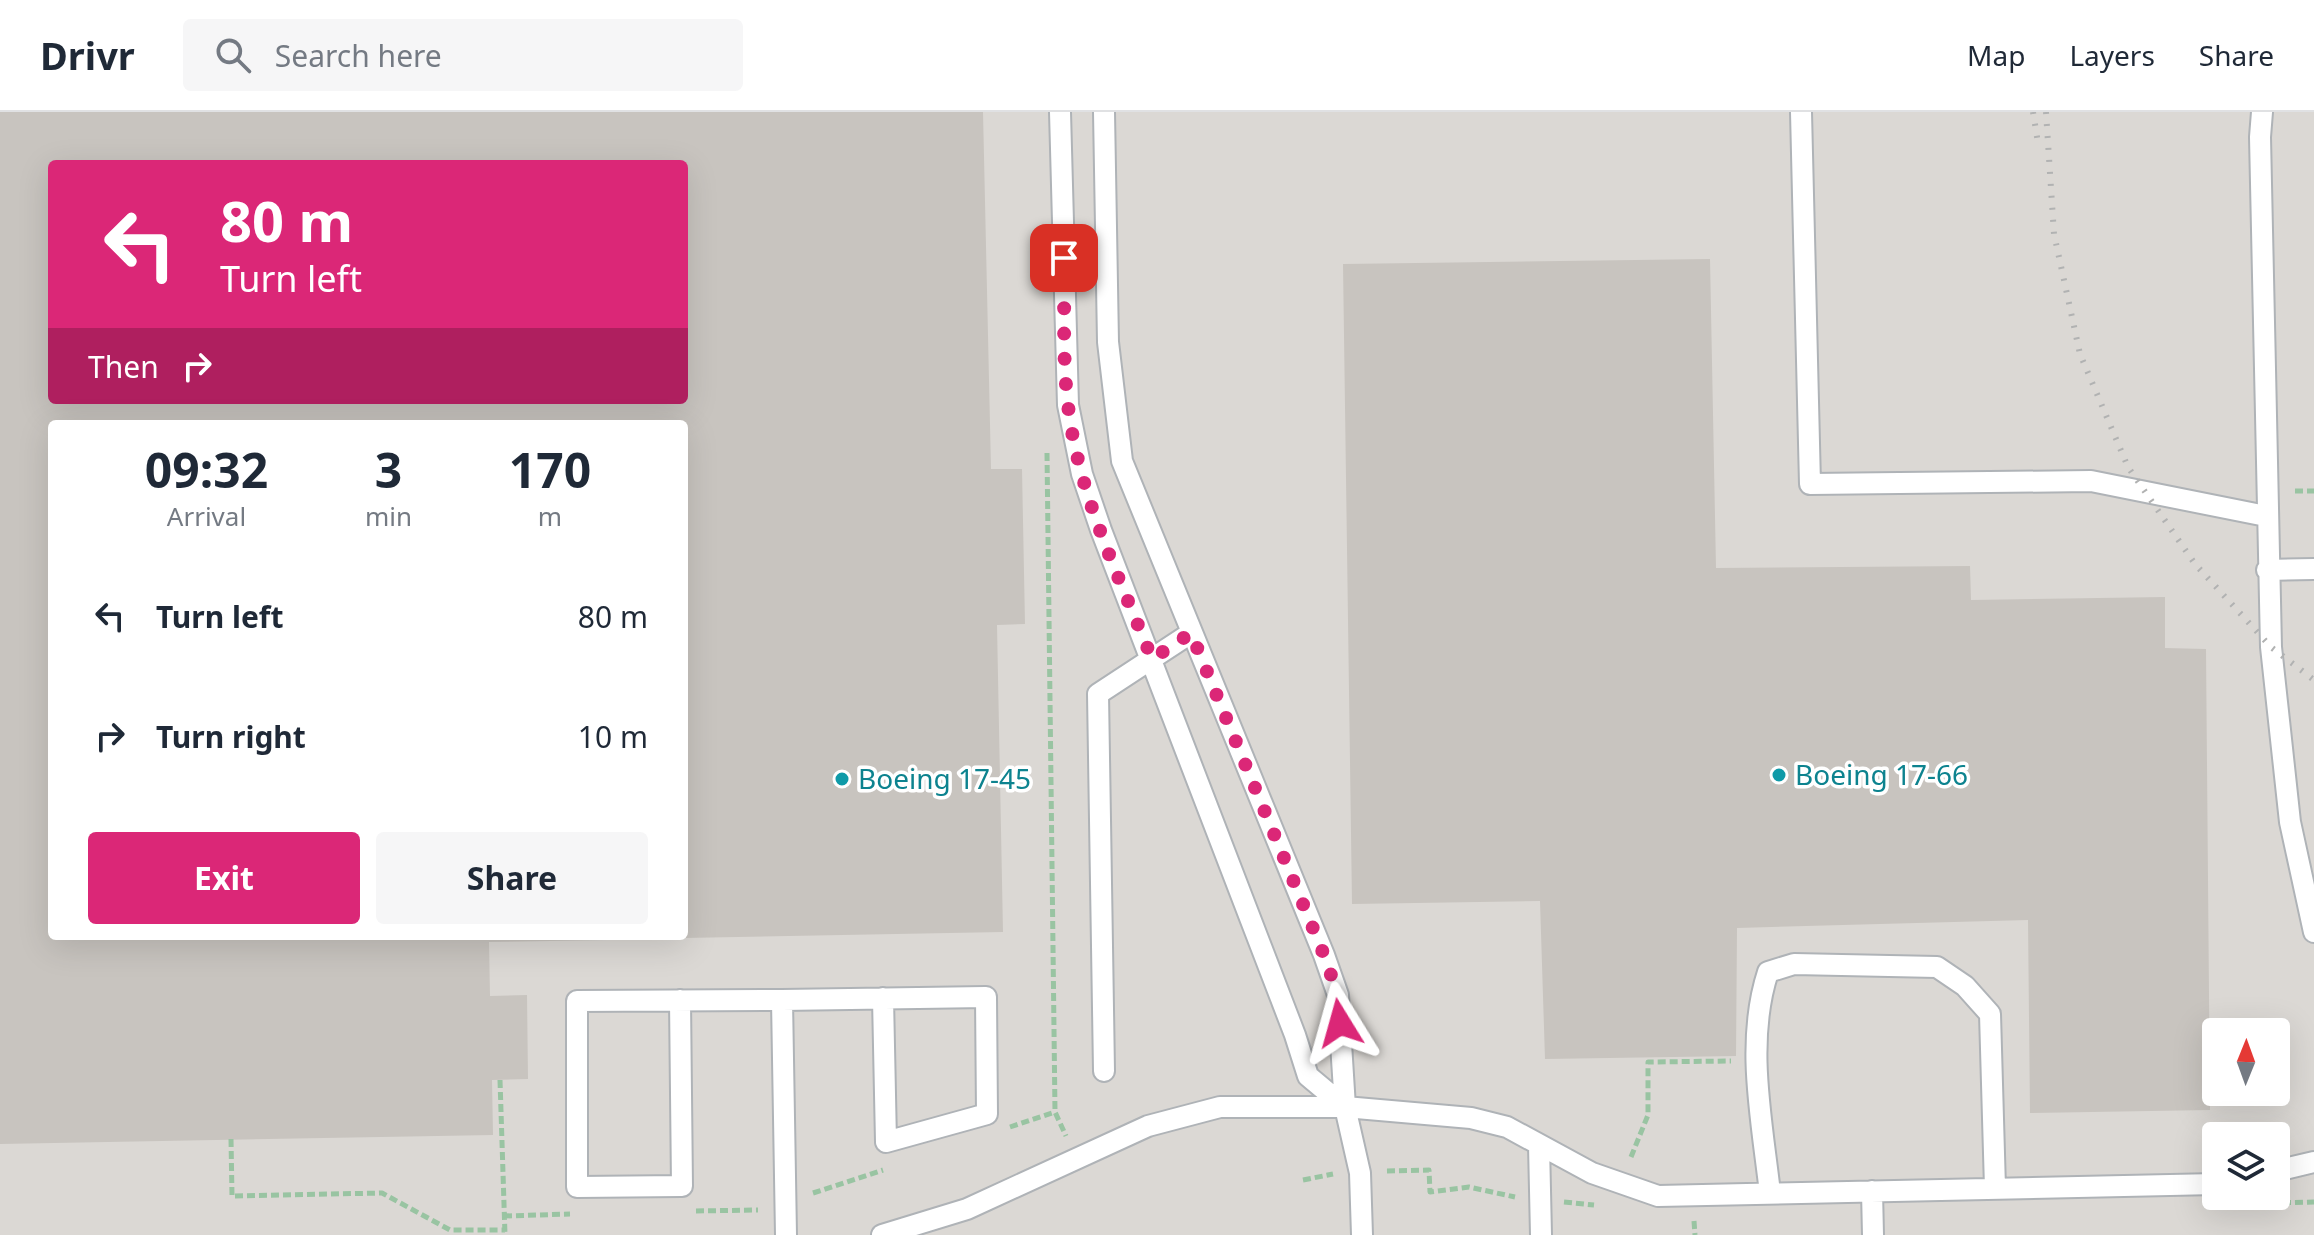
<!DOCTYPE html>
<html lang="en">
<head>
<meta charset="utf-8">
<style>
  body { margin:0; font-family:"Noto Sans",sans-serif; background:#f6f6f7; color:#1f2937; height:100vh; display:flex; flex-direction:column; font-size:30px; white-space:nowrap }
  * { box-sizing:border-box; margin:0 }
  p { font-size:26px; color:#747a83 }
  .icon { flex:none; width:44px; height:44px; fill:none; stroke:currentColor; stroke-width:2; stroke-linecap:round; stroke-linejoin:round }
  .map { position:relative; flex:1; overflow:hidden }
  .side { position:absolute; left:48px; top:308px; width:640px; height:520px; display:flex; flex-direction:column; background:#fff; border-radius:8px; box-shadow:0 8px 32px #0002 }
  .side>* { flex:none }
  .hud { position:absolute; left:48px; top:48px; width:640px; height:244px; border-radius:8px; box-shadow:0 8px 32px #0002; background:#db2777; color:#fff; overflow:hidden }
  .needle { width:52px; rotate:1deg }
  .fabs { position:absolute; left:2202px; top:906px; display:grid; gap:16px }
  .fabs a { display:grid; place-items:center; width:88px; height:88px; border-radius:8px; background:#fff; box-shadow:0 8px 32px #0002; font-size:40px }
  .pin { position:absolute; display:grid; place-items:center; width:68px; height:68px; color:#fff; margin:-34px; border-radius:16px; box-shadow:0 4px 12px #0006 }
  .me { position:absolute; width:88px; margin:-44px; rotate:352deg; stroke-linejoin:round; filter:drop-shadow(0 0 6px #0008) }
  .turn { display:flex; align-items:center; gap:28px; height:168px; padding:0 40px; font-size:36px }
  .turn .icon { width:104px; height:104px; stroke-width:2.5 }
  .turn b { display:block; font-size:56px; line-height:68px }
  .then { display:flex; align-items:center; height:76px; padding:0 40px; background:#0003; gap:16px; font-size:30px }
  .eta { display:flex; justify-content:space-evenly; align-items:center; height:136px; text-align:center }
  .eta b { font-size:48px; font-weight:700; line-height:56px }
  .action { display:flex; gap:16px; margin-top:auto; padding:16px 40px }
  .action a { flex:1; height:92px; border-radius:8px; background:#db2777; color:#fff; font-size:32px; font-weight:700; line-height:92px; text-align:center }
  .action a+a { background:#f6f6f7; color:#1f2937 }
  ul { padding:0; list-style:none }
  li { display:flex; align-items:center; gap:24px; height:120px; padding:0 40px }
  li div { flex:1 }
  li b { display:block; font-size:30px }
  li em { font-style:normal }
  header { display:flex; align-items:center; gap:48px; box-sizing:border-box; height:112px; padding:0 40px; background:#fff; border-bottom:2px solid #e0e1e3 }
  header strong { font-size:38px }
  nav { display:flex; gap:44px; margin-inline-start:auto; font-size:28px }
  .search { width:560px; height:72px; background:#f6f6f7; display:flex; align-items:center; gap:20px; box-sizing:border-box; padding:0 28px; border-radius:8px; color:#747a83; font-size:30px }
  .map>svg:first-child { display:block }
  .industrial { fill:#dbd8d4; fill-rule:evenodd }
  .building { fill:#c8c4bf; fill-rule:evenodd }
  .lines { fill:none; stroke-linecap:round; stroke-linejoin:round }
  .lane-casing { stroke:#afb3b7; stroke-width:24 }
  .path { stroke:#99c4a2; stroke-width:5; stroke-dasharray:8 4; stroke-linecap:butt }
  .lane { stroke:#fff; stroke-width:20 }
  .rail { stroke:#b1b2b2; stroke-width:6; stroke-dasharray:2 10; stroke-linecap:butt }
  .route { stroke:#db2777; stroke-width:14; stroke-dasharray:0 25.2 }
  .culture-dot { fill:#0f9aa8; stroke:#fff; stroke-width:3 }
  .labels { text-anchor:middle; stroke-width:7; stroke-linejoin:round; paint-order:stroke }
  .culture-label { font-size:28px; fill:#0d838f; stroke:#fff; text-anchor:start }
</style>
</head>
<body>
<header>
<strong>Drivr</strong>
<div class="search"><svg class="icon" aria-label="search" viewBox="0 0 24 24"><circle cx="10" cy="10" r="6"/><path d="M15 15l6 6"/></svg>Search here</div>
<nav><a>Map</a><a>Layers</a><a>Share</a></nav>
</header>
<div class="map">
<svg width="2314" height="1123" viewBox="0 0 2314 1123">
  <rect width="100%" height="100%" fill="#ece9e2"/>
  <path class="industrial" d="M0,0H2314V1123H0ZM52,52H684V288H52ZM52,312H684V824H52ZM2216,920H2276V980H2216ZM2216,1024H2276V1084H2216Z"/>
  <path class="building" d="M0,0H983L991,357H1022L1025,512L997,513L1003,820L684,826V312H52V824H663V827L489,830L490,884L527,883L528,967L492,968L493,1023L0,1032ZM52,52H684V288H52Z
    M1710,147L1716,456L1970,454L1971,488L2165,485V536L2206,537L2210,998L2030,1001L2028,808L1737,816L1736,944L1545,947L1540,789L1352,792L1343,152Z"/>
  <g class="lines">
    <defs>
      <path id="lane" d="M1060,0L1068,293L1082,362L1101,418L1295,923L1308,964L1345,995
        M1104,0L1108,230L1122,349L1324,843L1338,883L1345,995L1360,1061L1362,1123
        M1801,0L1810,372L2091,369L2266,404
        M2262,0L2260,25L2271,535L2290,710L2314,820
        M2267,458L2314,457
        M680,888L682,1074L577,1075V889L782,888
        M1104,959L1098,582L1191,521
        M1539,1033L1541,1123
        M2276,1059L2314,1050
        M1872,1079L1873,1123
        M1770,1081C1762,1009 1745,930 1768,860L1794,852L1937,855L1965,874L1990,902L1995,1076
        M786,1123L782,888L986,885L987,1002L886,1030L883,886
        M882,1123L967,1097L1148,1014L1220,995H1345L1471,1006L1507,1015L1592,1061L1658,1084L2216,1072"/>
    </defs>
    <use href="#lane" class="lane-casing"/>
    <path class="path" d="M1047,341L1055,1000L1066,1024
      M2295,379H2314
      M500,968L505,1123
      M1010,1015L1055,1000
      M231,1027L232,1084L382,1081L450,1118H505
      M1631,1045L1648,1003V950L1731,949
      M1387,1059L1429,1058L1430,1080L1469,1075L1515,1085
      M1303,1068L1333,1062
      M813,1081L883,1058
      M1564,1090L1594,1093
      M2235,1092L2314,1090
      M696,1099L758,1098
      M504,1104L570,1102
      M1694,1109L1695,1123"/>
    <use href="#lane" class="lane"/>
    <path class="rail" d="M2033,0L2038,31
      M2046,0L2054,122L2080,242L2128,355L2195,452L2271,535L2314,568"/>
  </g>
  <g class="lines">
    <path class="route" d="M1064,146C1065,194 1062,245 1068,293C1078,381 1119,465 1152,547L1191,521L1324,843L1338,883L1340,911"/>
  </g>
  <g class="culture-dot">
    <circle cx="1779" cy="663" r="8"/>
    <circle cx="842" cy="667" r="8"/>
  </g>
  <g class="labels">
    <g class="culture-label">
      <text x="1795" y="673">Boeing 17-66</text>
      <text x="858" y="677">Boeing 17-45</text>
    </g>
  </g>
</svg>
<div class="fabs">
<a><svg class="needle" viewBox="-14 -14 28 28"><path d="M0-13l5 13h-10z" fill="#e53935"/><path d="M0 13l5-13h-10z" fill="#747a83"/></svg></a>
<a><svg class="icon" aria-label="layers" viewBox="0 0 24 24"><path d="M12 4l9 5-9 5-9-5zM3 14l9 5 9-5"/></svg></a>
</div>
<div class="pin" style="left:1064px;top:146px;background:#d93025"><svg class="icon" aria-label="arrive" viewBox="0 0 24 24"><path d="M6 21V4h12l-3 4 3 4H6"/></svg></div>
<svg class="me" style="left:1340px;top:911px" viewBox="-20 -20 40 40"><path d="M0-17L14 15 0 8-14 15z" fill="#db2777" stroke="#fff" stroke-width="4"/></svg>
<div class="hud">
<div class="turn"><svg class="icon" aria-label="left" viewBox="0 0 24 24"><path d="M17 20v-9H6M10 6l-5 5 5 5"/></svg><div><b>80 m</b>Turn left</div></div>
<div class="then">Then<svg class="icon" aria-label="right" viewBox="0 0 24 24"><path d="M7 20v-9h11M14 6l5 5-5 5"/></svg></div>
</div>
<section class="side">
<div class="eta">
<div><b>09:32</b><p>Arrival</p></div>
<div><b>3</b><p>min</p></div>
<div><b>170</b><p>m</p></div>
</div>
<ul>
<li><svg class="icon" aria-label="left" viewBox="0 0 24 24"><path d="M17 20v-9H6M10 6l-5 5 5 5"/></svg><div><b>Turn left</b></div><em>80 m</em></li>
<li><svg class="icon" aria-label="right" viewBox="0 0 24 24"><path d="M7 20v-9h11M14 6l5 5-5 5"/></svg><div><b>Turn right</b></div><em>10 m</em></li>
</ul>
<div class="action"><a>Exit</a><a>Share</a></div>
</section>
</div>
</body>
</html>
